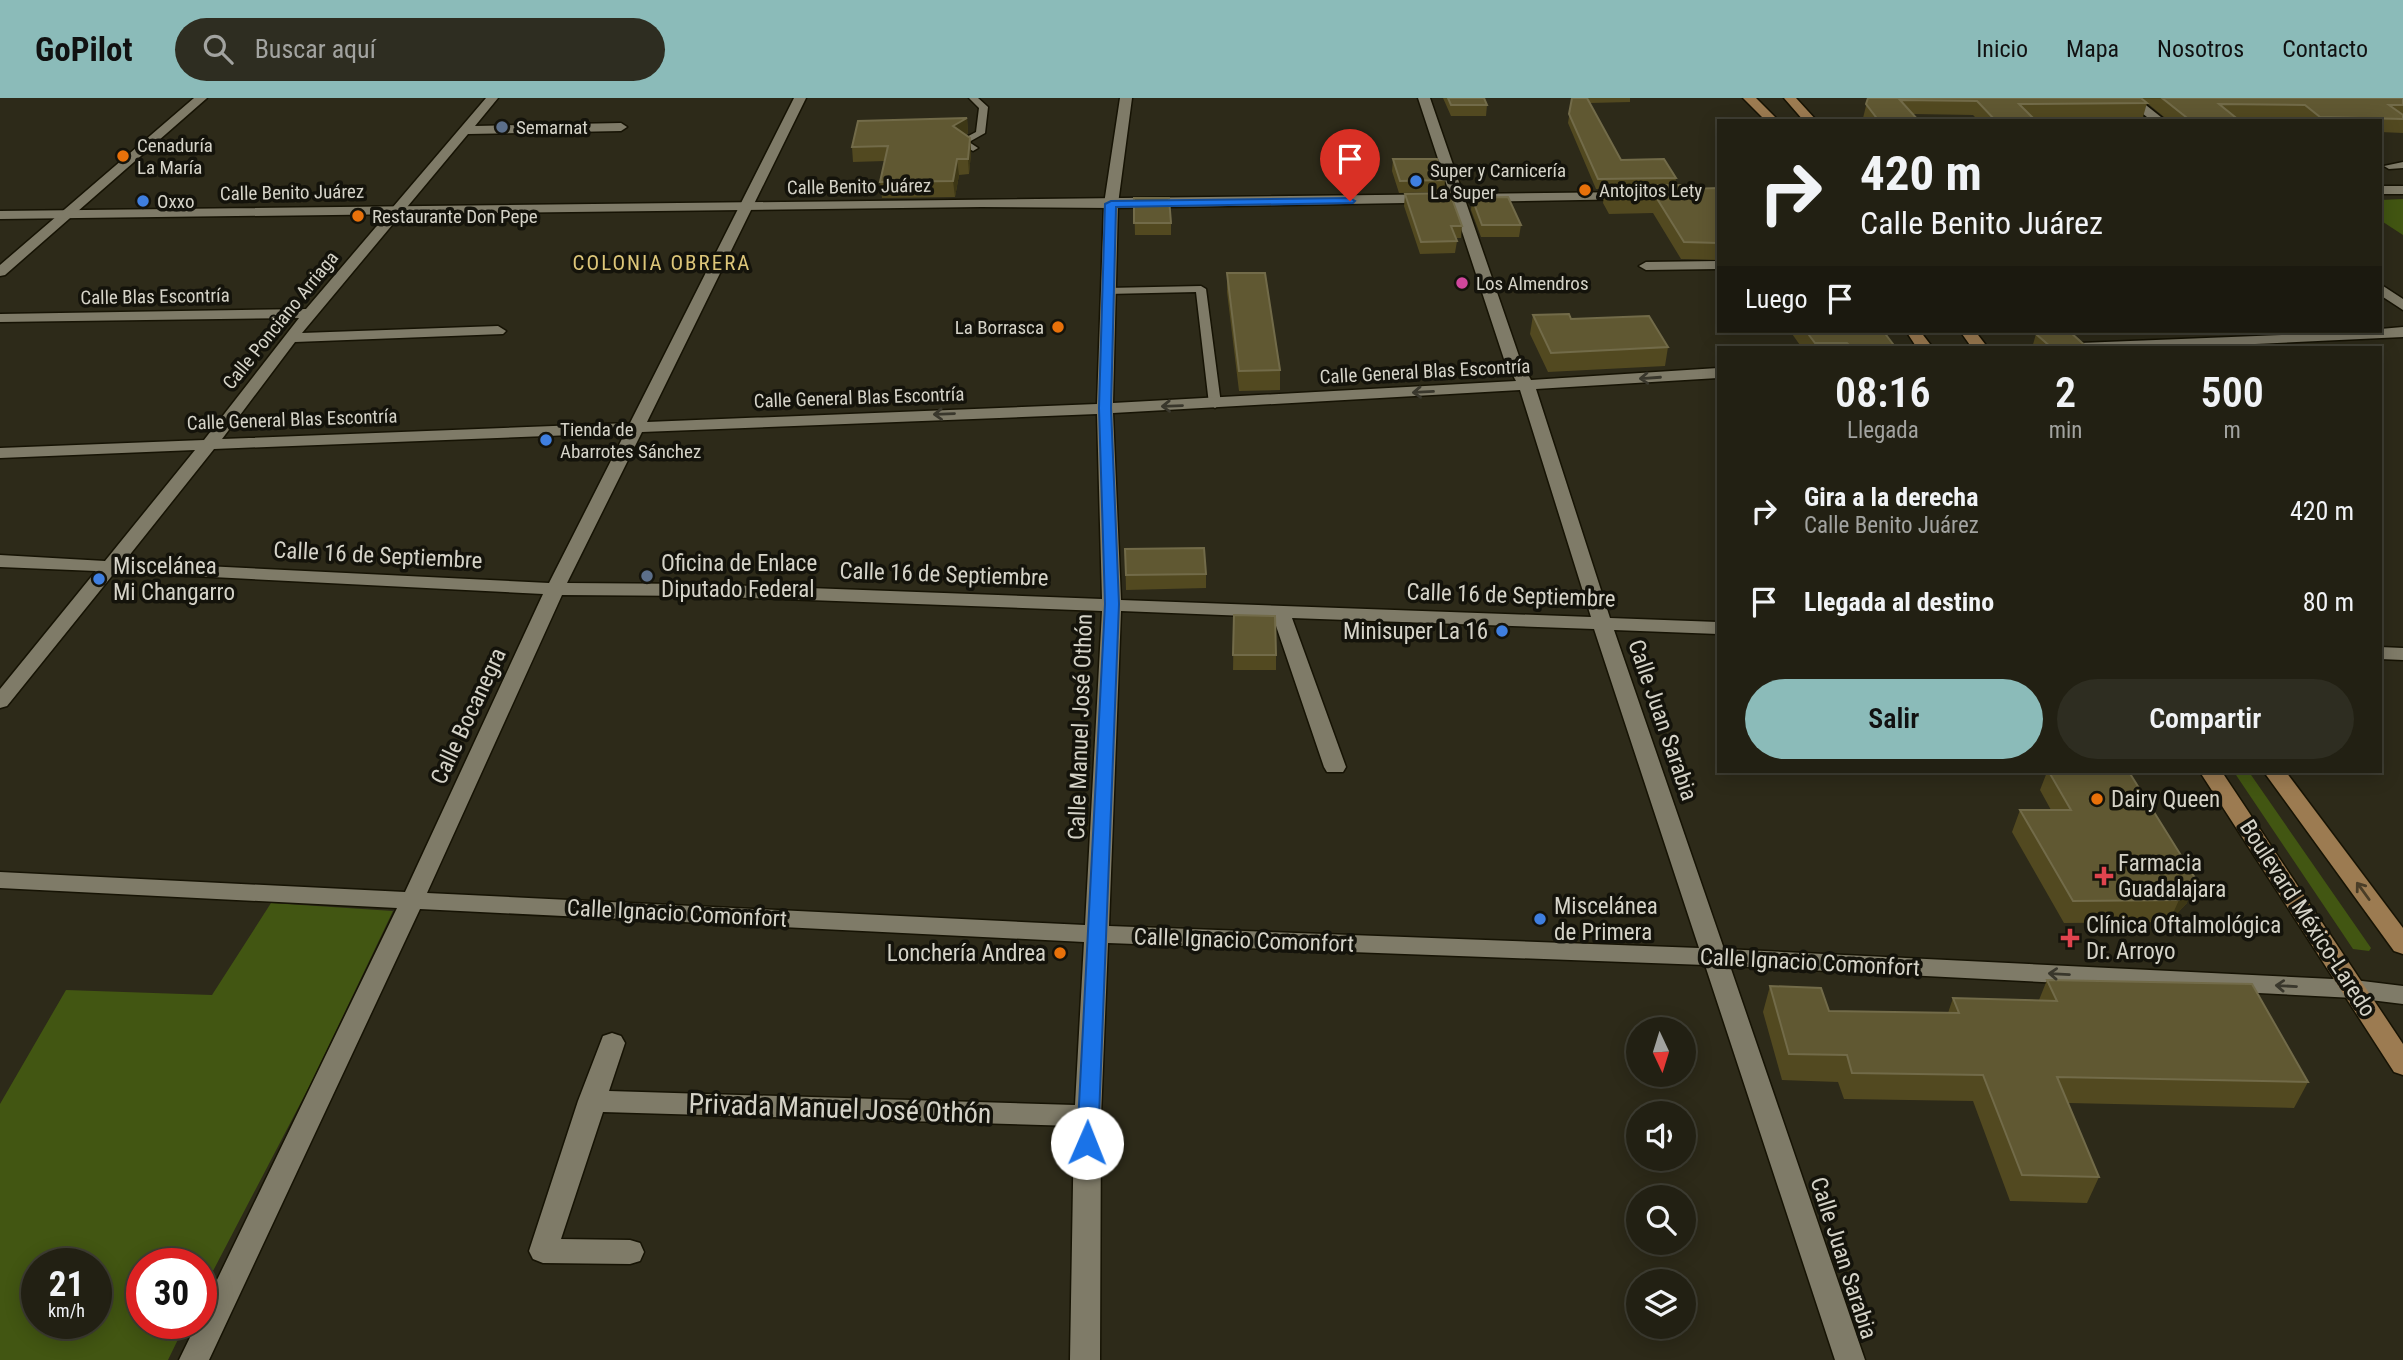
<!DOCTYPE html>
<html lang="es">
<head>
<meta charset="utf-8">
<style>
  body { margin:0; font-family:"Roboto Condensed",sans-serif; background:#2e2d21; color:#f1f3f6; height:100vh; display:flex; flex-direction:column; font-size:26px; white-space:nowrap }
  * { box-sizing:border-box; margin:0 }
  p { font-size:23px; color:#a2a3a0 }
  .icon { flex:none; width:38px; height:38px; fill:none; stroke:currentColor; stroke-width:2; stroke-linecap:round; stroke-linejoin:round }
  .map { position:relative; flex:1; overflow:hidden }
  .drawer { position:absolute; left:1717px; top:248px; width:665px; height:427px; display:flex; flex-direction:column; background:#222013; border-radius:0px; box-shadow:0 4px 18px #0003,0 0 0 2px #3f3e33 }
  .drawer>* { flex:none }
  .banner { position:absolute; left:1717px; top:21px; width:665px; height:214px; border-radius:0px; box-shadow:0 4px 18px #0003,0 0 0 2px #3f3e33; background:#222013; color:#f1f3f6; overflow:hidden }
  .needle { width:46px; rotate:176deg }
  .buttons { position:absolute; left:1626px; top:919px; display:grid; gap:14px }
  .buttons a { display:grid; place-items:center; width:70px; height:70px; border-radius:50%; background:#222013; box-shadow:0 4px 18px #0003,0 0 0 2px #3f3e33; font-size:35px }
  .speed { position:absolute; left:21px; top:1150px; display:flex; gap:14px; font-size:35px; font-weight:700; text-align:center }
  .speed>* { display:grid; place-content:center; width:91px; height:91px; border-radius:50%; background:#222013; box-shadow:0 4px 18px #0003,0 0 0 2px #3f3e33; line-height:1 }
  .speed small { font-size:18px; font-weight:400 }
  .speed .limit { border:10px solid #d22; background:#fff; color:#111 }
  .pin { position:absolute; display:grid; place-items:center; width:60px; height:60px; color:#fff; margin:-72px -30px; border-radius:50% 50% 50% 0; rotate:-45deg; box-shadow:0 0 7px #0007 }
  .pin .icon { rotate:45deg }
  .me { position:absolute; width:77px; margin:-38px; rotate:1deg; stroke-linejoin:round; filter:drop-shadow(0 0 5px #0008) }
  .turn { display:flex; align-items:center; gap:24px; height:147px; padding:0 28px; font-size:32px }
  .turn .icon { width:91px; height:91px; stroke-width:2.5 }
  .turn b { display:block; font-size:49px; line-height:60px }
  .then { display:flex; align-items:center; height:66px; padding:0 28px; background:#0003; gap:14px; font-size:26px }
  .eta { display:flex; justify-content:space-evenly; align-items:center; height:119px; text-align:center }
  .eta b { font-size:42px; font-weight:600; line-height:49px }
  .button { display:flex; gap:14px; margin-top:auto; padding:14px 28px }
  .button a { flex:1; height:80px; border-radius:42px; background:#8bbbb9; color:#111; font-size:28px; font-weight:600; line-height:80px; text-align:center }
  .button a+a { background:#2e2d21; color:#f1f3f6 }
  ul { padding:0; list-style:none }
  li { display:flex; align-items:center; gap:21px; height:91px; padding:0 28px }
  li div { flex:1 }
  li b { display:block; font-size:26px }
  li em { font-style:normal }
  header { display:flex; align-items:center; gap:42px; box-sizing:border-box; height:98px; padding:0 35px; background:#8bbbb9; color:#111 }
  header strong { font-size:33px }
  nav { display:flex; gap:38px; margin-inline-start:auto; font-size:24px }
  .search { width:490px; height:63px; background:#2e2d21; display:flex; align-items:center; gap:18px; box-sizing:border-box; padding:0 24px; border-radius:38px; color:#a2a3a0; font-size:26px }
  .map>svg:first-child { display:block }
  .green { fill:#425612; fill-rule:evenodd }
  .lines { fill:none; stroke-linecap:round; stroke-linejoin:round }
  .lane-casing { stroke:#161304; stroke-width:3 }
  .street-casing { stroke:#161304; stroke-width:3 }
  .secondary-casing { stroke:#161304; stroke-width:3 }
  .primary-casing { stroke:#161304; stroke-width:3 }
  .lane { fill:#7f7b68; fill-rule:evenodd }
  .street { fill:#7f7b68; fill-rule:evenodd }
  .secondary { fill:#7f7b68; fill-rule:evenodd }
  .primary { fill:#9c7b51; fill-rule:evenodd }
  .wall { fill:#524920 }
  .shaded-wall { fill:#3d3715 }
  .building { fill:#605832; stroke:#726b49; stroke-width:2 }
  .oneway { stroke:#39372c }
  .oneway2 { stroke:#4a3d27 }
  .route { fill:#1a73e8; stroke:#114b97; stroke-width:2 }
  .service-dot { fill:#5c6f8a; stroke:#14130b; stroke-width:2.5 }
  .food-dot { fill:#e8710a; stroke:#14130b; stroke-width:2.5 }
  .shop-dot { fill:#3f7fe0; stroke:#14130b; stroke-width:2.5 }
  .hotel-dot { fill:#d1479c; stroke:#14130b; stroke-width:2.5 }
  .health-dot { fill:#e0444e; stroke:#14130b; stroke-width:2.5 }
  .labels { text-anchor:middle; stroke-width:7; stroke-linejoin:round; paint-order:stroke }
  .far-poi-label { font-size:19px; fill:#d5d3c8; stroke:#14130b; text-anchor:start }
  .far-street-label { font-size:19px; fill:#d5d3c8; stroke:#14130b }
  .far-neighbourhood-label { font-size:21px; letter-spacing:2px; fill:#ddc679; stroke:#14130b }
  .street-label { font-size:23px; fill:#d5d3c8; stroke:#14130b }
  .poi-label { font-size:23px; fill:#d5d3c8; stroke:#14130b; text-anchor:start }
  .near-street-label { font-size:28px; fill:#d5d3c8; stroke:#14130b }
</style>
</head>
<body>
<header>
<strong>GoPilot</strong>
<div class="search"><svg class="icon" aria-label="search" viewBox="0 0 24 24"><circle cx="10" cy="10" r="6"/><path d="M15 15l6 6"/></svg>Buscar aquí</div>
<nav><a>Inicio</a><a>Mapa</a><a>Nosotros</a><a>Contacto</a></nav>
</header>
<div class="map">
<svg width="2403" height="1262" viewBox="0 0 2403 1262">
  <rect width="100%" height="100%" fill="#2d2a19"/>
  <path class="green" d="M2403,101V137L2380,122V102Z
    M2234,674H2249L2371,850L2369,853L2353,851Z
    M271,805L393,813L310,987L201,1196V1166H142V1225H186L168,1262H0V1006L66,892L212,897ZM37,1166H96V1225H37Z"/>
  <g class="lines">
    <defs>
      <path id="lane" d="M969,0H978L988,9L985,35L969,44L978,50L973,53L957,44L976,34L979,10Z
        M2403,64V70L2389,71L2384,68Z
        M1201,188L1206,191L1221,306L1215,310L1209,306L1196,194L1107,196L1102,193L1107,190Z"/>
      <path id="street" d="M194,0H207L5,177L0,178V167Z
        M486,0H498L475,28L621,25L627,29L621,33L468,36L302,235L498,228L506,233L503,236L295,244L222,341L630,325L794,0H806L647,324L1097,306L1104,106L1120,0H1132L1118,106L1113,305L1516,283L1504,261L1418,0H1430L1520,261L1531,282L1718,270V280L1536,291L1610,520L1718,524V536L1614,532L1724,851L2354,882L2403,888V906L2354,900L1730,868L1865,1262H1835L1705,867L1108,845L1101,1018L1100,1262H1070L1074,1028L603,1014L561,1141L630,1142L640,1145L644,1154L640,1163L630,1166L543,1165L533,1161L529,1153L578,1003L603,938L612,935L621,938L625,945L609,993L1075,1007L1084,844L420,811L209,1262H179L197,1225H201V1215L397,810L0,790V774L405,794L543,496L115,474L7,608L0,610V591L96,473L0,469V457L105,463L195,352L0,360V350L204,342L299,220L0,224V216L306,211ZM1520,292L1591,519L1121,502L1113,315ZM1097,316L1102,501L700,486L567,485L642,334ZM625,335L549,485L124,464L214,351ZM562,497L700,498L1102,513L1085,827L427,795ZM1121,513L1273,519L1324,669L1327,674H1343L1346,669L1292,520L1594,531L1699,850L1109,828Z
        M2123,0H2137L2166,23H2152Z
        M1718,163V171L1646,172L1639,168L1646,164Z
        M2380,186L2403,201V212L2380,197Z
        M2403,229V239L2168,250H2072L2080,245L2380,233V231Z
        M2380,549L2403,550V562L2380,561Z"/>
      <path id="secondary" d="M2380,88H2403V96H2380Z
        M1632,94L1637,95V101L1111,110L981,109L0,121V113Z"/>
      <path id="primary" d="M1743,0H1756L1779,23H1766Z
        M1784,0H1796L1817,23H1804Z
        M1906,233H1920L1933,250H1917Z
        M1960,233H1975L1988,250H1972Z
        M2200,674H2222L2403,946V977L2394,974Z
        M2264,674H2286L2403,830V856L2394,853Z"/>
    </defs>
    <use href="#lane" class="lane-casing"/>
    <use href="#street" class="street-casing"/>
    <use href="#secondary" class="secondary-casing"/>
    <use href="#primary" class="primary-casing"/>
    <use href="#lane" class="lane"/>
    <use href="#street" class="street"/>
    <use href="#secondary" class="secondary"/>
    <use href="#primary" class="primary"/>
  </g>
  <path class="wall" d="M1443,0H1484L1487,7L1486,18H1451Z
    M1572,0H1630V4L1590,5L1621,62L1676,80L1675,87L1688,91L1718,90V162L1681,161L1653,115L1609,116L1603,105L1605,91H1596L1568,25Z
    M1868,0H2403V35L2380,34V23H2303L2300,20H2237L2240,23H2169L2147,5L2143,19L2033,20L2036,23H1979L1973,17L1913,16L1919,23H1865L1863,20Z
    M967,20L968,35L966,37L970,40L971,55L969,76L959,77L955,99L882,100L880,84L885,63L853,64L852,49Z
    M1393,61L1445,82L1444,94L1399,95L1392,73Z
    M1405,96L1462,128L1461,140H1455L1457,143L1455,155L1420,156L1404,108Z
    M1134,100L1171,125V137H1135Z
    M1472,100L1521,127L1519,139H1481L1471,112Z
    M1227,175L1280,272V292L1239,293L1227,194Z
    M1533,217L1571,221L1668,249L1665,268L1548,274L1530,236Z
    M1790,233H1883L1896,250H1802Z
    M2036,236L2088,250H2032Z
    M1125,451L1206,476V490L1126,492Z
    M1234,517L1276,557V572H1233Z
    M2047,674H2129L2187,805L2169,824L2064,825L2012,734L2020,712H2051L2040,692Z
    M2047,882L2308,984L2294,1010L2068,1005L2099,1079L2087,1105L2010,1103L1973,1003L1844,1001L1838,984L1782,982L1763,914L1770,888L1829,913L1948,915L1953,900L2039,902Z"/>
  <path class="shaded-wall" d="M967,20L968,35L955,43L953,28Z
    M970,40L971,55L969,76L968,61Z
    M957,61L959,77L955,99L953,83Z
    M2197,783L2187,805L2169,824L2179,802Z"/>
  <path class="building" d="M1448,0H1484L1487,7H1451Z
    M1572,0H1587L1621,62L1664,61L1676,80L1598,81L1569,16Z
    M1868,0H2141L2147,5L2019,6L2036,23H1996L1977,3L1900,2L1919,23H1879L1866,6Z
    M2162,0H2403V7H2389L2403,17V21L2320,19L2305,7L2219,6L2240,23H2191Z
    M967,20L953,28L970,40L968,61H957L953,83L880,84L888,48L852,49L858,23Z
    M1393,61H1437L1445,82L1400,83Z
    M1685,87L1688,91L1718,90V145L1684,144L1656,99L1611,100L1605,88Z
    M1450,95L1462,128H1451L1457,143L1421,144L1405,96Z
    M1508,99L1521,127H1482L1472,100Z
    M1134,100H1169L1171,125H1134Z
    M1227,175H1265L1280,272L1239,273Z
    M1569,216L1571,221L1649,218L1668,249L1551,255L1533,217Z
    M1806,233H1883L1896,250H1852L1847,245H1815Z
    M2070,234L2088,250H2052L2036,236Z
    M1204,450L1206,476L1126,477L1125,451Z
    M1234,517L1275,518L1276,557H1233Z
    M2049,674H2129L2197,783L2179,802L2073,803L2020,712H2071Z
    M2047,882L2252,886L2308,984L2057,979L2099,1079L2022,1077L1983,977L1852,975L1847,957L1789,956L1770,888L1821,890L1829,913L1959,915L1953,900L2057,903Z"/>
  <defs><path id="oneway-shaft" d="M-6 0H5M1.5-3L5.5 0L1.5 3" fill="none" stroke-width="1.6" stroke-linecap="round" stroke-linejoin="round" transform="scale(1.75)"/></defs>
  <g class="oneway">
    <use href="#oneway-shaft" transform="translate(1650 280) rotate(176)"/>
    <use href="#oneway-shaft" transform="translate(1423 294) rotate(177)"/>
    <use href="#oneway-shaft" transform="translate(1172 308) rotate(178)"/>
    <use href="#oneway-shaft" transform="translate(944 316) rotate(178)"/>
    <use href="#oneway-shaft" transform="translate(2059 876) rotate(-177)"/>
    <use href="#oneway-shaft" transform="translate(2286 888) rotate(-177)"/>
  </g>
  <use class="oneway2" href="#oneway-shaft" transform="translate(2363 793) rotate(-126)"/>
  <path class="route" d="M1350,100L1355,103L1353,105L1116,109L1111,310L1119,506L1098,1045L1095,1051L1087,1053L1080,1051L1077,1045L1105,506L1099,310L1105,106L1111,103Z"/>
  <g class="service-dot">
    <circle cx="502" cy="29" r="7"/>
    <circle cx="647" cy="478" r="7"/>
  </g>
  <g class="food-dot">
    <circle cx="123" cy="58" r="7"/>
    <circle cx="1585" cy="92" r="7"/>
    <circle cx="358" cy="118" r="7"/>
    <circle cx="1058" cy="229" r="7"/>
    <circle cx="2097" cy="701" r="7"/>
    <circle cx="1060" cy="855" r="7"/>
  </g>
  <g class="shop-dot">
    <circle cx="1416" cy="83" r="7"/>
    <circle cx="143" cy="103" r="7"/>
    <circle cx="546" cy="342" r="7"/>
    <circle cx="99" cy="481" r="7"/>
    <circle cx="1502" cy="533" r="7"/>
    <circle cx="1540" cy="821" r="7"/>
  </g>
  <circle class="hotel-dot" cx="1462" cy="185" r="7"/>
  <g class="health-dot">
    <path d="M2100.5 767.5h7v7h7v7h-7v7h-7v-7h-7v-7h7z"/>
    <path d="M2066.5 829.5h7v7h7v7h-7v7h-7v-7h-7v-7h7z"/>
  </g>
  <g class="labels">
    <g class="far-poi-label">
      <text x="516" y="36">Semarnat</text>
      <text x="137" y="54">Cenaduría<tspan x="137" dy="22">La María</tspan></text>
      <text x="1430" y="79">Super y Carnicería<tspan x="1430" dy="22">La Super</tspan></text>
      <text x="1599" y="99">Antojitos Lety</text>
      <text x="157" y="110">Oxxo</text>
      <text x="372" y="125">Restaurante Don Pepe</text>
      <text x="1476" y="192">Los Almendros</text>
      <text x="1044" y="236" text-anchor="end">La Borrasca</text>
      <text x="560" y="338">Tienda de<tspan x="560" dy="22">Abarrotes Sánchez</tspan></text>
    </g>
    <g class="far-street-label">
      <text transform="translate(859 88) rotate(-1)" y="7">Calle Benito Juárez</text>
      <text transform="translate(292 94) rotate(-1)" y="7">Calle Benito Juárez</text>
      <text transform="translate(155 198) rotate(-1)" y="7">Calle Blas Escontría</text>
      <text transform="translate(280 222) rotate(-51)" y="7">Calle Ponciano Arriaga</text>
      <text transform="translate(1425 273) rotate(-3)" y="7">Calle General Blas Escontría</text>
      <text transform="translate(859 299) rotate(-2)" y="7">Calle General Blas Escontría</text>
      <text transform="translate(292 321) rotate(-2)" y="7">Calle General Blas Escontría</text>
    </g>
    <g class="far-neighbourhood-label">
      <text x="662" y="172">COLONIA OBRERA</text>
    </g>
    <g class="street-label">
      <text transform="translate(378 457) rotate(3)" y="8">Calle 16 de Septiembre</text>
      <text transform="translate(944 476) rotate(2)" y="8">Calle 16 de Septiembre</text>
      <text transform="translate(1511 497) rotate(2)" y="8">Calle 16 de Septiembre</text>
      <text transform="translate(468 618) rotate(-65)" y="8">Calle Bocanegra</text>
      <text transform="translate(1663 622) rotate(71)" y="8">Calle Juan Sarabia</text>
      <text transform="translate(1080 629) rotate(-88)" y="8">Calle Manuel José Othón</text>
      <text transform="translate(677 815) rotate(3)" y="8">Calle Ignacio Comonfort</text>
      <text transform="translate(2308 820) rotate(57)" y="8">Boulevard México-Laredo</text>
      <text transform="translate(1244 842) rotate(2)" y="8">Calle Ignacio Comonfort</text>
      <text transform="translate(1810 864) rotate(3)" y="8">Calle Ignacio Comonfort</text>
      <text transform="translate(1844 1160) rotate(72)" y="8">Calle Juan Sarabia</text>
    </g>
    <g class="poi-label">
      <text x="661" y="473">Oficina de Enlace<tspan x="661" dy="26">Diputado Federal</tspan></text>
      <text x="113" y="476">Miscelánea<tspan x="113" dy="26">Mi Changarro</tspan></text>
      <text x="1488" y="541" text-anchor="end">Minisuper La 16</text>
      <text x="2111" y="709">Dairy Queen</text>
      <text x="2118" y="773">Farmacia<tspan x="2118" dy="26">Guadalajara</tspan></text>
      <text x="1554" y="816">Miscelánea<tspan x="1554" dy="26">de Primera</tspan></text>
      <text x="2086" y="835">Clínica Oftalmológica<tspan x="2086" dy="26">Dr. Arroyo</tspan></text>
      <text x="1046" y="863" text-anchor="end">Lonchería Andrea</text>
    </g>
    <g class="near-street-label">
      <text transform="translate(840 1010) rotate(2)" y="10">Privada Manuel José Othón</text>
    </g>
  </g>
</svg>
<div class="buttons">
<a><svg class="needle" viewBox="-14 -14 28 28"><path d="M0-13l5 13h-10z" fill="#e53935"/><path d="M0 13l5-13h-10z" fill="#a2a3a0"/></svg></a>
<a><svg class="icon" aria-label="sound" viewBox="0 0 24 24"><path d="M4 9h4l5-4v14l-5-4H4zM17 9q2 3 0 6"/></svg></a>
<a><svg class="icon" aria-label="search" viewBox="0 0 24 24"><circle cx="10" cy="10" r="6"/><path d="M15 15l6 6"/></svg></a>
<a><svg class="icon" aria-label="layers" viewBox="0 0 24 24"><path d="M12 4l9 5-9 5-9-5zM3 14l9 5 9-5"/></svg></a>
</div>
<div class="speed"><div>21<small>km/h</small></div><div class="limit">30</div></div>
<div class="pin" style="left:1350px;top:103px;background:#d93025"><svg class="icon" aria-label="arrive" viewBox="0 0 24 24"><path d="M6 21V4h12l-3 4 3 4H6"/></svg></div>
<svg class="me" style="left:1087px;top:1045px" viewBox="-20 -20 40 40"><circle r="19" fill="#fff"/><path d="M0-13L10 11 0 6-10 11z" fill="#1a73e8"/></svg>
<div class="banner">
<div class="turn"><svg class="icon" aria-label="right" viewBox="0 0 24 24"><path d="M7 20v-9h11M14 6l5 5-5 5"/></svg><div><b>420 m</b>Calle Benito Juárez</div></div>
<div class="then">Luego<svg class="icon" aria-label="arrive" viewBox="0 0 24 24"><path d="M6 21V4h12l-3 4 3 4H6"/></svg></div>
</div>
<section class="drawer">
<div class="eta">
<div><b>08:16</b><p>Llegada</p></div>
<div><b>2</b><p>min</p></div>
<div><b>500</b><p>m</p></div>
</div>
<ul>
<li><svg class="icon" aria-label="right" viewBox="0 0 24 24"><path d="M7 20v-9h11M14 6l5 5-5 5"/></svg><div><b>Gira a la derecha</b><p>Calle Benito Juárez</p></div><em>420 m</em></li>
<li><svg class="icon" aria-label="arrive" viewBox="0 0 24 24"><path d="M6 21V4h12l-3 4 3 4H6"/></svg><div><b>Llegada al destino</b></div><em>80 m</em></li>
</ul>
<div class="button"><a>Salir</a><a>Compartir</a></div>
</section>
</div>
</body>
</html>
